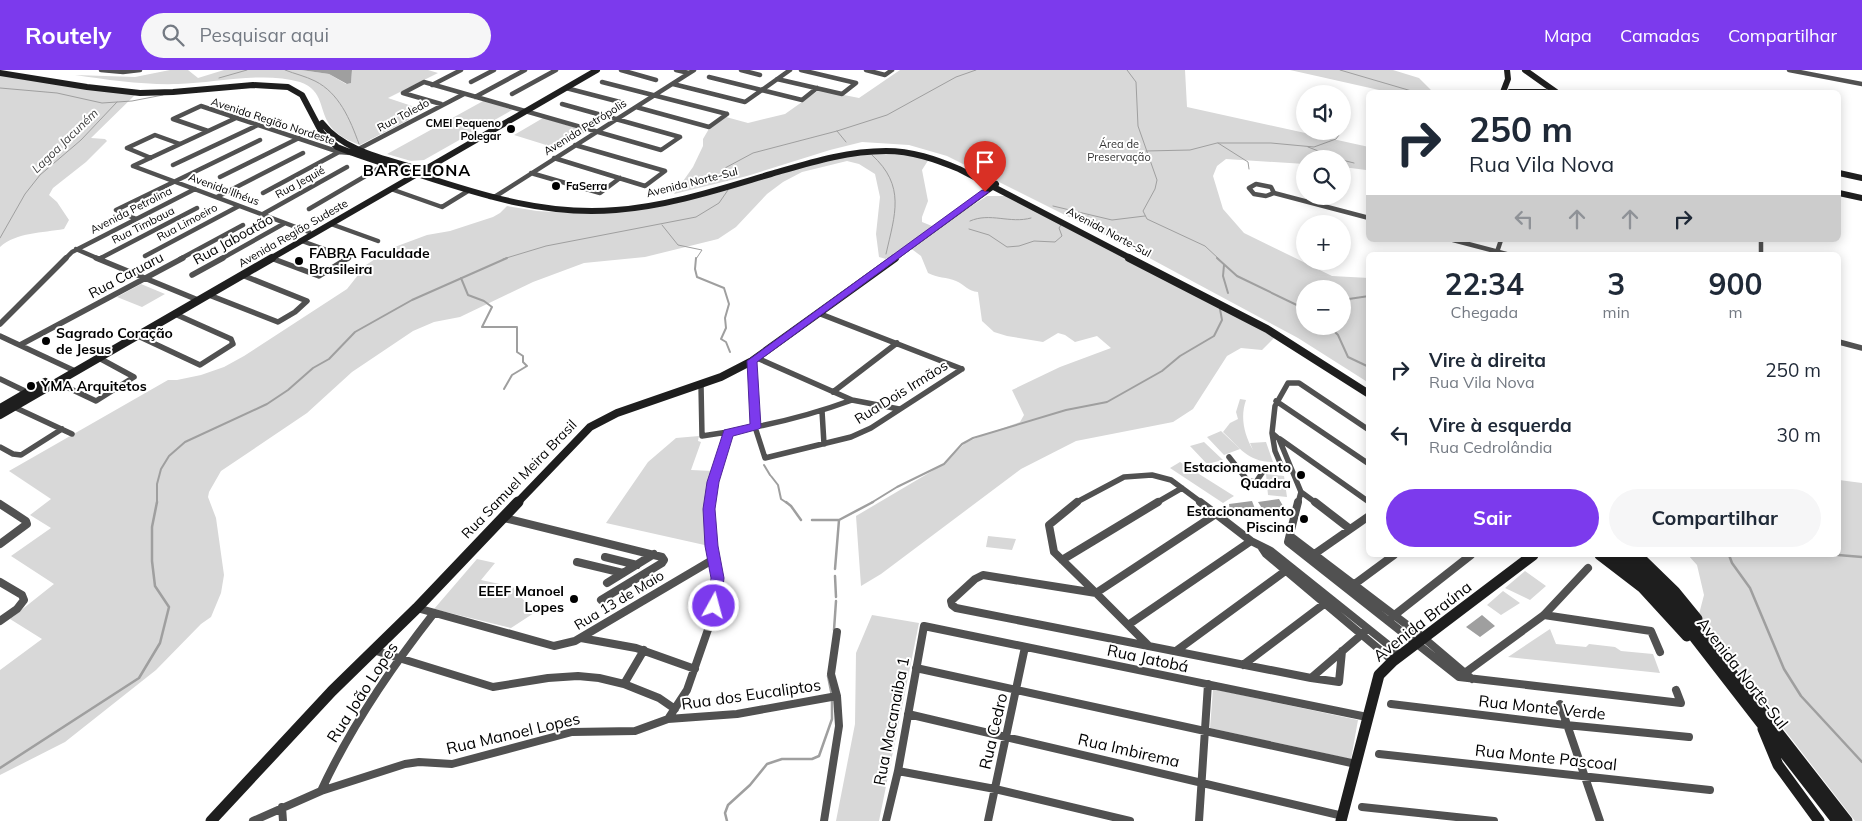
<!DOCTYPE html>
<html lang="pt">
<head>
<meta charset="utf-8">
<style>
  body { margin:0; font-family:Mulish,sans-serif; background:#f6f6f7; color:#1f2937; height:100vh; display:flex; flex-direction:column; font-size:19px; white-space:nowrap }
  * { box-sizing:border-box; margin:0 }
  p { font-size:16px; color:#747a83 }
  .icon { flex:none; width:28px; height:28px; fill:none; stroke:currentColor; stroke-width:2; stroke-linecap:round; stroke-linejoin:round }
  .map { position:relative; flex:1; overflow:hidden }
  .sheet { position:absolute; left:1366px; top:182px; width:475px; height:305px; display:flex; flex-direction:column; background:#fff; border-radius:8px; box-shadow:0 2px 12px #0003 }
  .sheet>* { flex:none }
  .banner { position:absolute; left:1366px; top:20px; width:475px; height:152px; border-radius:8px; box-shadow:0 2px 12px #0003; background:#fff; color:#1f2937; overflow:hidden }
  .controls { position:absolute; left:1296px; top:15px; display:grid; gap:10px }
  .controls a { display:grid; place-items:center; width:55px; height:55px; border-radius:50%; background:#fff; box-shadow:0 2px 12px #0003; font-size:25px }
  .pin { position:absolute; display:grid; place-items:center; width:42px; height:42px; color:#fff; margin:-51px -21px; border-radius:50% 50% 50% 0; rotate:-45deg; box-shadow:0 0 5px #0007 }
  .pin .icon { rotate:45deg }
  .me { position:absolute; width:55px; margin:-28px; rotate:7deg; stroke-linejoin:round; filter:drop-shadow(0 0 4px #0008) }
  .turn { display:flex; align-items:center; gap:18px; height:105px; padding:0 20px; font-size:22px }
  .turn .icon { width:65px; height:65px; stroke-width:2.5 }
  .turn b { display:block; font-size:35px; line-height:42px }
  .lanes { display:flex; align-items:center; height:48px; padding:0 20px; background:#0003; justify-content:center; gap:25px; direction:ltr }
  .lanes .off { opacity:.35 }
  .eta { display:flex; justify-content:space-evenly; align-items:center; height:85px; text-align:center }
  .eta b { font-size:30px; font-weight:700; line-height:35px }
  .primary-button { display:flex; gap:10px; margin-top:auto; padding:10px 20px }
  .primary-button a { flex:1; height:58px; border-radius:30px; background:#7c3aed; color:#fff; font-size:20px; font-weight:700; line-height:58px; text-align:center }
  .primary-button a+a { background:#f6f6f7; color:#1f2937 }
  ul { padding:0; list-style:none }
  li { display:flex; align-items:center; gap:15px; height:65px; padding:0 20px }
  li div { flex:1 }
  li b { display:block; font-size:19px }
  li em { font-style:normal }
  header { display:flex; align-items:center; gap:30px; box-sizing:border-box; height:70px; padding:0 25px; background:#7c3aed; color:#fff }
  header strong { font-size:24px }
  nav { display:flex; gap:28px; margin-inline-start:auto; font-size:18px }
  .search { width:350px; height:45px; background:#f6f6f7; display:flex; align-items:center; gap:12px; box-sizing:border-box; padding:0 18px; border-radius:28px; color:#747a83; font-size:19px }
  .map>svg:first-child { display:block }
  .green { fill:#d8d8d8; fill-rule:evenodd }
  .water { fill:#9f9f9f }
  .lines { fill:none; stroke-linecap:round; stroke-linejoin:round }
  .stream-far2 { stroke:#9f9f9f; stroke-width:1 }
  .stream-far1 { stroke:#9f9f9f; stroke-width:2 }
  .stream { stroke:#9f9f9f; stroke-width:2.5 }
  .street-far2 { stroke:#515151; stroke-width:4.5 }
  .street-far1 { stroke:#515151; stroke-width:5.5 }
  .street { stroke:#515151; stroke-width:8 }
  .secondary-far2 { stroke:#1e1e1e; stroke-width:6 }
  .secondary-far1 { stroke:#1e1e1e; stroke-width:8 }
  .secondary { stroke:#1e1e1e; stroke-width:11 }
  .route { fill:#7c3aed; stroke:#51269a }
  .poi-dot { fill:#000; stroke:#fff; stroke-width:2 }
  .labels { text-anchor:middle; stroke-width:4; stroke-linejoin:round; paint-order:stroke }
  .far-street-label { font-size:11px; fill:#000; stroke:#fff }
  .far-poi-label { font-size:11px; font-weight:bold; fill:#000; stroke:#fff; text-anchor:end }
  .far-park-label { font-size:11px; fill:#2f2f2f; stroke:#fff }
  .far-water-label { font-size:12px; font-style:italic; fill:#404040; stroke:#fff }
  .street-label { font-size:14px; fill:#000; stroke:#fff }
  .poi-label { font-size:14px; font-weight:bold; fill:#000; stroke:#fff; text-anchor:start }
  .far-district-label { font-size:16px; font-weight:bold; letter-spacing:1px; fill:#000; stroke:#fff }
  .near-street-label { font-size:16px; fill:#000; stroke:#fff }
</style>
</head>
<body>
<header>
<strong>Routely</strong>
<div class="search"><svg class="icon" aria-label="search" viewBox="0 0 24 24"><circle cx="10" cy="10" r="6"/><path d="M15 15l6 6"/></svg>Pesquisar aqui</div>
<nav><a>Mapa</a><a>Camadas</a><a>Compartilhar</a></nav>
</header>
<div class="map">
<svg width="1862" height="751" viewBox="0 0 1862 751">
  <rect width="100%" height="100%" fill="#fff"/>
  <path class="green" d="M170,0H188L198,8L224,0H301L329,4L346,14L351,13L352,0H428L438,3L388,28L418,38L402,46L410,49L360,75C349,71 338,66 331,57C318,40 325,21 300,12C263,1 215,13 178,14C143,15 109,10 75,5L135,7Z
    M900,0H1185L1187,37L1369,77V93L1366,100L1343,97L1342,89H1305V94L1226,89L1217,96L1213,106L1223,139L1244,163L1332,206L1369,208V313L1298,268L1127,176L947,86L909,75L862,72L830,80L747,106L674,124L693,97L703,76V69L710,57L726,47L748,53L785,44L819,20L859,28ZM1305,219H1342V256H1305Z
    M1290,0H1393L1419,8L1432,21L1430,22H1388Z
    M0,4L137,23L91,68L105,69L107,71L86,92L53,118L49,125L57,132L69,150L64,159C42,163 17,162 0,177Z
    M485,30L512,40L424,90L411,91L387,84Z
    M543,48L587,61L559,79L514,65Z
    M887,82L929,89L922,100L928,131L922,147V152L937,158L987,126H1008L1256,256L1274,268L1262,280L1241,278L1227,286L1193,339L1173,352L1076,371L1021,399L881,504L861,516L856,446L944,394L965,373L981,366L1020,352L1024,345L1012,320L1060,297L1111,278L1097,266L1075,272L1065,265L1058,263L1043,272L1007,266L994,262L982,251L978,222C968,221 965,215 956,211C947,207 937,208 928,203L921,186L909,177L886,189L879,187L876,164L880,127L875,104L859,94L847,91L802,102L783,112L767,124L736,157L718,169L645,187L584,193L533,212L460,247L434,252L413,261L352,302L307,343L221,401L209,422L208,427L216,448L224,505L221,523L211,547L201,554L156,600L65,672L0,705V600L42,569L10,549L54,514L11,486L51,458L30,445L51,429L9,401L168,310H177L201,305L224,297L244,286L347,219L366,195L392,178L427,165L450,161L493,147L500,143L507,136L537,141L570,143L644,139L842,86Z
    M141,214L165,224L142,237L117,227Z
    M1240,329L1246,330C1240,347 1244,364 1253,380L1250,373L1266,372L1273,392C1248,392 1240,378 1223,362L1230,353L1238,349L1236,342Z
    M1221,361L1240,379L1224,385L1207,367Z
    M699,366L698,371L701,372L691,400L713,401L706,439L709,476L606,453L648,392L676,368Z
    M1204,372L1223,390L1207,394L1190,376Z
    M1180,392L1234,426L1223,433L1170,398Z
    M1266,404L1284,406L1287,427L1268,425Z
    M1839,410L1862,413V751H1855L1698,548L1704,525L1697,495L1688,485H1839Z
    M988,466L1016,469L1012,480L986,477Z
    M477,489L495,493L481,510L513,517L534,543L511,558L434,539Z
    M1525,501L1546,516L1530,530L1505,518Z
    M1503,521L1520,533L1501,545L1487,535Z
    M872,545L919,553L879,751H836L855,654L856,583Z
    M1550,559L1556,574L1586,577L1589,574L1615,577L1621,581L1653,584L1660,603L1508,587Z
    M1213,619L1358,650L1351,689L1210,658Z"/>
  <path class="water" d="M301,0H352L351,13L347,14L329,4Z
    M1279,429L1286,441L1265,443L1258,432Z
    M1252,431L1257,444L1233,446L1230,442L1229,434Z
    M1482,545L1495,556L1480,567L1466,557Z"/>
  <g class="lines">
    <path class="stream-far2" d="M285,0C295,4 305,6 315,11C339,23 350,49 359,74
      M1127,0L1136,12L1138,56L1157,110L1155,119L1143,141L1147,149L1205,176L1219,189
      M1340,0L1415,22
      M219,8L247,0
      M0,18L57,23L102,33L132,31L163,25
      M837,61L846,72
      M1218,73L1248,92L1249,99
      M1308,77L1339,89
      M1146,81L1190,80L1217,73H1271L1314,77L1336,69L1339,65
      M872,85C906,116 895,144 886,184
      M1342,90L1354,93
      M727,110L725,98L753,83L837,61L887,45L956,7L976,0
      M1053,136L1112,150L1145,146
      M1080,150L1088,146
      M970,151C990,142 1010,154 1031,148
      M662,155L678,175L702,180L696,189
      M969,159L989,165L1007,177L1019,176L1034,171L1055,172L1062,166L1059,158L1061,155
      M0,168L25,124L40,105L81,70L117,32
      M503,189L546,176L696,147L719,133L728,120"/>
    <path class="stream-far1" d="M696,188L695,199L697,207L724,218L729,234L725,248L726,258L721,269L726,272L730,282
      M1217,188L1237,206L1305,239
      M1224,195L1223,206L1228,223
      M461,208L468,225L484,231L492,237L482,257H517V282L523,286V292L527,296L512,305L504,319
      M1342,230L1369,226
      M1329,256L1338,265L1348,287L1369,297
      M764,395L770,405
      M771,406L778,415L781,429L787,433
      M157,433V414L161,399L169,386L185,372L267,334L288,320L313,298L329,289L355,262L412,230L507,188
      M871,433L897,417L944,394L962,374L973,368L1066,340L1107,332L1162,301L1180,286L1214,266L1222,250L1220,239"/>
    <path class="stream" d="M786,432L791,436L801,450
      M812,450H839L873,432
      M1729,485L1732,493L1750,518L1784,599L1801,626L1862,692
      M1838,485L1862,487
      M835,499L839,450
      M835,506L836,527
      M834,560L836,531
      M828,606L832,626
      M0,698L139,608L160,573L169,537L155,516L152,491V457L157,432
      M727,751L725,743L728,735L750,715L767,694L782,689H812L819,686L832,649V630"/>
    <path class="street-far2" d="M101,0L123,2L140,0
      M621,0L656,10
      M676,0L689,3
      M741,0L760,5
      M866,0L885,5L892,0
      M1789,0L1862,14
      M709,7L802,30L817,18
      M777,9L842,24L856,13L801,0
      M471,12L494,0
      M602,12L727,44
      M673,14L745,32L790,0
      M432,15L461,0
      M566,18L620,32
      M403,23L424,12L661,80L680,67L562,34
      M403,23L441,34
      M512,24L556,0
      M475,27L525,0
      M636,37L709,57L727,44
      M173,49L201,36L339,82
      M173,49L208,61
      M127,78L155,65L180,74
      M127,78L151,88
      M554,88L645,116L665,101L575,75
      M173,95L258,55
      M133,96L309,162
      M133,96L236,48
      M531,103L600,123L620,108
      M220,107L299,68
      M1256,114L1271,117L1274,123L1266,126L1254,124L1249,118Z
      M391,119L442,137L468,121
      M263,123L339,82L351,83L464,24
      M1274,123L1369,148
      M217,127L303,83
      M490,127L496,126L694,0
      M309,139L386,94
      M263,144L347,97
      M136,149L116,140L260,70
      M331,154L378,171
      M1453,170L1510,185
      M1761,170V185
      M302,171L349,188L348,189
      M76,179L99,189
      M1497,182L1501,170
      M145,186L239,136
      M271,188L273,189
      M65,189L72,182L195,119
      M99,189L197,138
      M180,189L243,155
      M221,189L285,153"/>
    <path class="street-far1" d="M96,188L198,230
      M271,188L319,206L348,188
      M99,189L102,188
      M192,205L223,188
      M209,225L278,252L295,242L307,231L242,205
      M818,243L962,299
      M0,254L66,188
      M0,266L75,301
      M138,266L200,295L233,274L231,269L175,244
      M1839,272L1862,278
      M20,275L183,188
      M757,288L852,330L899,339
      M752,291L755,357L765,388L851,367L871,358L962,299
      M0,309L27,322
      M56,312L96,331L134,307L99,288
      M701,315L702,366C754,359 803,348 852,330
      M833,322L897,273
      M1276,331L1369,394
      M14,337L72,364
      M822,341L824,374
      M1280,369L1369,432
      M0,377L13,384L21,385L62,359
      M1229,387L1248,411L1256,412L1264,400L1279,399L1281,395L1275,381L1272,363
      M1301,422L1316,433
      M710,433L713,411L728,363
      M1075,433L1124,407L1152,405L1171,410L1202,433
      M1156,433L1182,418
      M1298,433L1301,422L1279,369L1272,363L1275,336L1288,313H1299L1369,360"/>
    <path class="street" d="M1077,432L1049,455L1054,482L1096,523L1216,444
      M1200,432L1216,444
      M1298,432L1288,472L1459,607L1681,633L1676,620
      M1315,432L1350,459
      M0,434L26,451L27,454L0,474
      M1216,444L1251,471L1271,481L1401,585
      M504,448L662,487L664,490L662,493L601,530
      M1290,466L1419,564L1472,609
      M1262,478L1266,484L1393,591
      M1313,485L1369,446
      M605,487L637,495
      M1062,490L1158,432
      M577,492L623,503
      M0,512L22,525L24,530L17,539L0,551
      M607,513L654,484
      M1352,516L1394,485
      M417,538L554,576L575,571L714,489
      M1544,545L1651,561L1660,582
      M1392,547L1471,485
      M1128,555L1251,471
      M581,568L636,578L695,599
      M1148,575L1096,523L983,505L975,509L951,531L952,535L956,538L1311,608L1368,559
      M373,580L493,617L548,608L578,606L599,608L624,614L659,628L675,639
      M1176,581L1288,499
      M1243,595L1328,531
      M916,598L1356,694
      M1462,605L1544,545L1588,498
      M1311,608L1339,612L1342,581
      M624,614L644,580
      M1391,634L1566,655L1689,667
      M1560,634L1600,751
      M908,644L1343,746
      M668,649L737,644L837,626
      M1379,684L1710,720
      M898,701L995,719L1130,751
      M321,721C351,656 390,599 434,543
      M282,737L283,751
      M1362,737L1494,751
      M253,751L321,721L405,694L419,692L452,694L572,662L635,661L668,649L687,620L712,548L718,508L711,476L710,432
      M824,751L839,656L837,626L831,604L837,562
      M886,751L898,701L924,556L1367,647
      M988,751L1025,577
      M1199,751L1208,614"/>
    <path class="secondary-far2" d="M1525,0L1556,22
      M0,3L87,17L140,23L173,22L253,15L288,17L302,25L322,63L337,77C364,88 392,96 420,105C484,126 548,146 616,140C669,136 720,119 771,104C809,93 846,81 886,81C912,81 935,89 959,99L1132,189
      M1503,22L1508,9L1507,0
      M1510,22H1545
      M322,53C346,84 393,90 428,102
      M1839,103L1862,108
      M1839,123L1862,128
      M270,189L597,0
      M893,189L996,114"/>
    <path class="secondary-far1" d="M1129,188L1267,259L1369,324
      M0,338L45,312
      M0,345L272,188
      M517,433L590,357L617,343L721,307L752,291L895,188"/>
    <path class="secondary" d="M1600,485L1643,518L1687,566
      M1613,485L1648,513L1681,550L1837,751
      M1625,485L1654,510L1685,543L1847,751
      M1637,485L1675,522L1697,549
      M1763,659L1778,695L1819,751
      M211,751L332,621L417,538L518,432
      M1341,751L1379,605L1393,591L1533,485"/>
  </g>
  <path class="route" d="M982,120L989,122L757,292L761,357L759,359L733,366L719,412L715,439L718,476L724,508L721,536L719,540L714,542L710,540L708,536L711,508L705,476L703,439L707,412L723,363L724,360L750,354L747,291Z"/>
  <g class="poi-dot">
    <circle cx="511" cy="59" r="5"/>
    <circle cx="556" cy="116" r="5"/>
    <circle cx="299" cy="191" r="5"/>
    <circle cx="46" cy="271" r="5"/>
    <circle cx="31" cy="316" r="5"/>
    <circle cx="1301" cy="405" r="5"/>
    <circle cx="1304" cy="449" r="5"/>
    <circle cx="574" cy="529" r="5"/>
  </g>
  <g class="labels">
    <g class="far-street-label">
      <text transform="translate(403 45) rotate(-28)" y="4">Rua Toledo</text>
      <text transform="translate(273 51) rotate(18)" y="4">Avenida Região Nordeste</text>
      <text transform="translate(585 57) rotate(-32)" y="4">Avenida Petrópolis</text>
      <text transform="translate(300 112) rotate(-29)" y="4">Rua Jequié</text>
      <text transform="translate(692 112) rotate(-14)" y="4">Avenida Norte-Sul</text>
      <text transform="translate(224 119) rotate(20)" y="4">Avenida Ilhéus</text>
      <text transform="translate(131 140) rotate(-27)" y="4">Avenida Petrolina</text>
      <text transform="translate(187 152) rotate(-28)" y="4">Rua Limoeiro</text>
      <text transform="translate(143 155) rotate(-27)" y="4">Rua Timbaua</text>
      <text transform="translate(1109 162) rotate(28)" y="4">Avenida Norte-Sul</text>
      <text transform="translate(293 163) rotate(-30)" y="4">Avenida Região Sudeste</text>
    </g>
    <g class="far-poi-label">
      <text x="501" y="57">CMEI Pequeno<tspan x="501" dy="13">Polegar</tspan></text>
      <text x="566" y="120" text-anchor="start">FaSerra</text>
    </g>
    <g class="far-park-label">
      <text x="1119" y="78">Área de<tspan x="1119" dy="13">Preservação</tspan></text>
    </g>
    <g class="far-water-label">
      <text transform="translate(65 71) rotate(-44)" y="4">Lagoa Jacuném</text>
    </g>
    <g class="street-label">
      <text transform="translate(233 169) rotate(-29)" y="5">Rua Jaboatão</text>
      <text transform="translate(126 205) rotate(-28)" y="5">Rua Caruaru</text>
      <text transform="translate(901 322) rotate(-32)" y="5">Rua Dois Irmãos</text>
      <text transform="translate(519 409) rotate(-46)" y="5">Rua Samuel Meira Brasil</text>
      <text transform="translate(619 530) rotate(-31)" y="5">Rua 13 de Maio</text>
    </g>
    <g class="poi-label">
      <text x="309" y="188">FABRA Faculdade<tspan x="309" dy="16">Brasileira</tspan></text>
      <text x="56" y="268">Sagrado Coração<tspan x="56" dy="16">de Jesus</tspan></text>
      <text x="41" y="321">YMA Arquitetos</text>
      <text x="1291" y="402" text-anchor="end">Estacionamento<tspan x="1291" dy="16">Quadra</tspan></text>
      <text x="1294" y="446" text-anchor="end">Estacionamento<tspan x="1294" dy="16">Piscina</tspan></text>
      <text x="564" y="526" text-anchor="end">EEEF Manoel<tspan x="564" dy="16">Lopes</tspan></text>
    </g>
    <g class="far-district-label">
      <text x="417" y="106">BARCELONA</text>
    </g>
    <g class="near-street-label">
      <text transform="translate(1422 551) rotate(-38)" y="6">Avenida Braúna</text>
      <text transform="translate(1148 588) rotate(12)" y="6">Rua Jatobá</text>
      <text transform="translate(1743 603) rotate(52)" y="6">Avenida Norte-Sul</text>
      <text transform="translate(362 622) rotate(-57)" y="6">Rua João Lopes</text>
      <text transform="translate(751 624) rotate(-8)" y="6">Rua dos Eucaliptos</text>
      <text transform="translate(1542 637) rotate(6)" y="6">Rua Monte Verde</text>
      <text transform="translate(891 651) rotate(-79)" y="6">Rua Macanaiba 1</text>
      <text transform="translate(993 661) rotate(-77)" y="6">Rua Cedro</text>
      <text transform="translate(513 663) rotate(-13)" y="6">Rua Manoel Lopes</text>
      <text transform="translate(1129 680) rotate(13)" y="6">Rua Imbirema</text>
      <text transform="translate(1546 687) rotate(6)" y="6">Rua Monte Pascoal</text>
    </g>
  </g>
</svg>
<div class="controls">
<a><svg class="icon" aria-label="sound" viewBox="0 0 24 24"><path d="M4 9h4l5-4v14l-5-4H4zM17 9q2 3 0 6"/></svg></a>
<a><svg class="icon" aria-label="search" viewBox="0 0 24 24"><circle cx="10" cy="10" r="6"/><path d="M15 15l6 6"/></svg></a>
<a>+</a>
<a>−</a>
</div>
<div class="pin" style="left:985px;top:122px;background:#d93025"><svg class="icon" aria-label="arrive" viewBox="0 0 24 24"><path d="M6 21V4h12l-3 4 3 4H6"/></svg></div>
<svg class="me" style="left:714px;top:536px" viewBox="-20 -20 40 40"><circle r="17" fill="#7c3aed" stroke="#fff" stroke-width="3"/><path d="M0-11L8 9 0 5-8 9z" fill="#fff"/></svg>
<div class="banner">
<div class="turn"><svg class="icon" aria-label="right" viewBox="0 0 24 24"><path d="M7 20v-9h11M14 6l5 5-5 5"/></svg><div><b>250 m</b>Rua Vila Nova</div></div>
<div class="lanes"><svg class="icon off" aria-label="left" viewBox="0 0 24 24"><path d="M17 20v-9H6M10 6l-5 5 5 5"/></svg><svg class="icon off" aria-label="ahead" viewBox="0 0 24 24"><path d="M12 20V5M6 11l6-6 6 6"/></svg><svg class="icon off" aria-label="ahead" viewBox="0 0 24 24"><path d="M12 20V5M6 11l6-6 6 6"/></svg><svg class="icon" aria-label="right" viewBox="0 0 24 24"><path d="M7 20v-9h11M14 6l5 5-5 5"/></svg></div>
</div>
<section class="sheet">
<div class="eta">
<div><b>22:34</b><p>Chegada</p></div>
<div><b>3</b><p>min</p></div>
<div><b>900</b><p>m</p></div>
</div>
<ul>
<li><svg class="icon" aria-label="right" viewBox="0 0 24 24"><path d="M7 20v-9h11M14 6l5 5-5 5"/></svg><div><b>Vire à direita</b><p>Rua Vila Nova</p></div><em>250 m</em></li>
<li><svg class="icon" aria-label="left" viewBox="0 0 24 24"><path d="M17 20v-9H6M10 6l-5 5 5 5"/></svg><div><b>Vire à esquerda</b><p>Rua Cedrolândia</p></div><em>30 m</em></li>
</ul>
<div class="primary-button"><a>Sair</a><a>Compartilhar</a></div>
</section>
</div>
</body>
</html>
